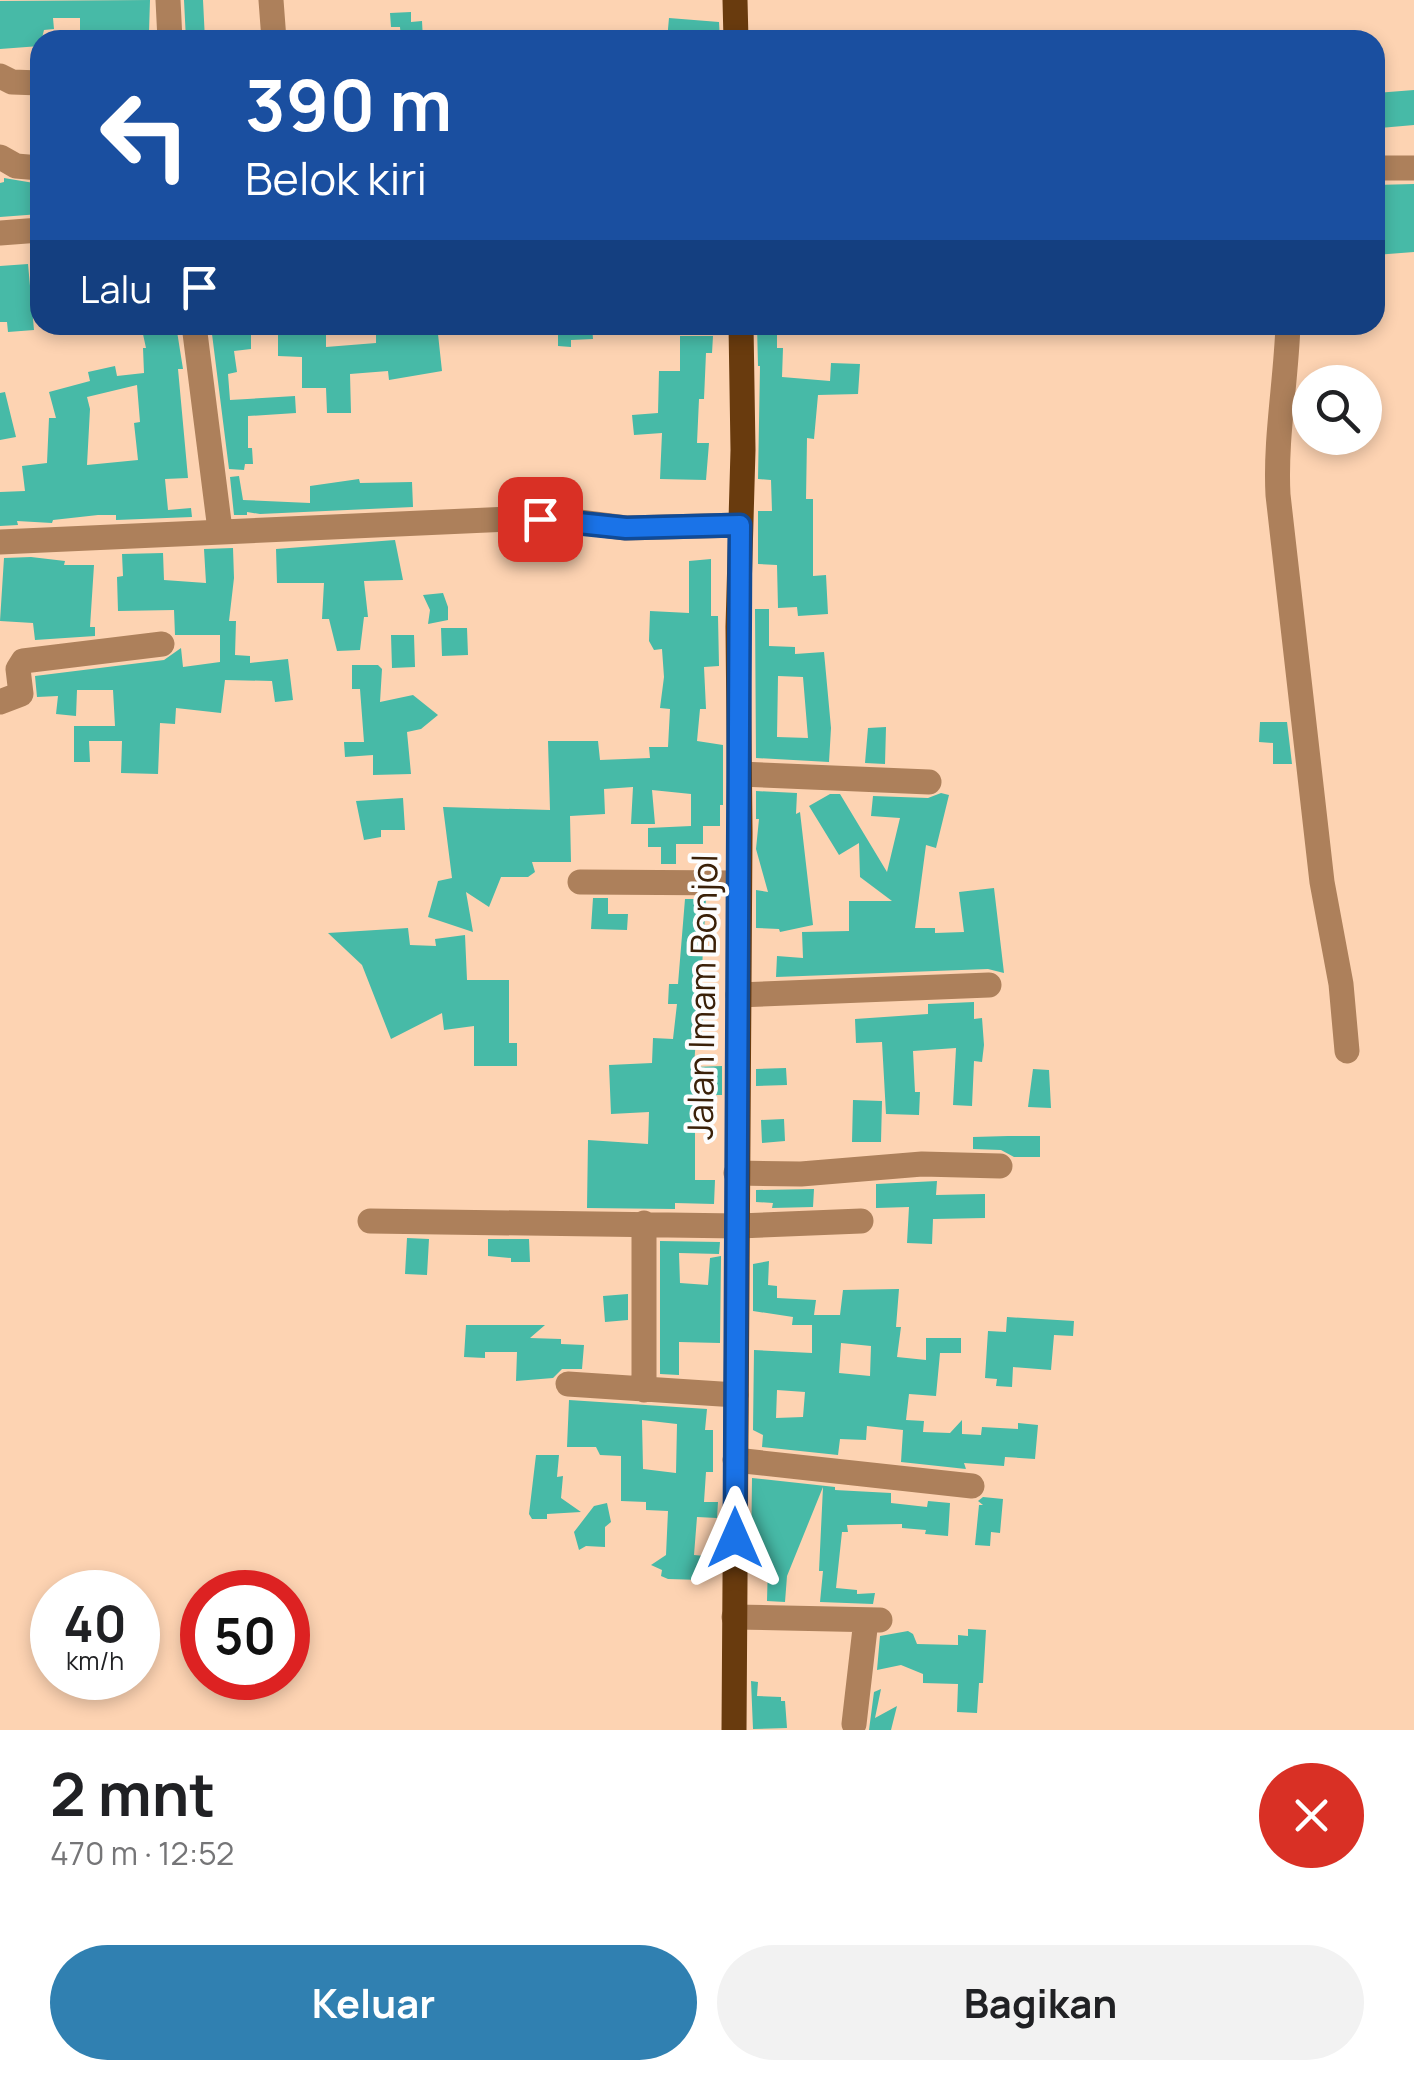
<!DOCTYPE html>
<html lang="id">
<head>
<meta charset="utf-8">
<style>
  body { margin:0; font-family:Manrope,sans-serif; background:#f2f2f2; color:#202124; height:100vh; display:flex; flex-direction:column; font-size:38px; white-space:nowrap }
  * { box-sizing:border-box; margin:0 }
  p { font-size:32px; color:#757577 }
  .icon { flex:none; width:55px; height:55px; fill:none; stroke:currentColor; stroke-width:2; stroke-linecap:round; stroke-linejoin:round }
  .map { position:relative; height:1730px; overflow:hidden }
  .drawer { display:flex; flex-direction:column; background:#fff; flex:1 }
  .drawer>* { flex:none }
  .hud { position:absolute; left:30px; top:30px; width:1355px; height:305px; border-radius:30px; box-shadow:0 5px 15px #0003; background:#1a4fa0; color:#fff; overflow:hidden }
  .controls { position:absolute; left:1292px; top:365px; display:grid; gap:20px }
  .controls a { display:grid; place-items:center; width:90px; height:90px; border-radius:50%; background:#fff; box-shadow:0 5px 15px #0003; font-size:50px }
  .speed { position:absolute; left:30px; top:1570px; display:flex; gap:20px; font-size:50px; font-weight:700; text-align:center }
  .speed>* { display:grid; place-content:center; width:130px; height:130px; border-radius:50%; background:#fff; box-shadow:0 5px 15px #0003; line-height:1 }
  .speed small { font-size:25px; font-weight:400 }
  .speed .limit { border:15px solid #d22; background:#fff; color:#111 }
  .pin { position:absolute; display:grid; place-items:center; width:85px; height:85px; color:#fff; margin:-42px; border-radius:20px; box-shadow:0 5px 15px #0006 }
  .me { position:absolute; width:110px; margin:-55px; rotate:0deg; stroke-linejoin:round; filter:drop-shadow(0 0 8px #0008) }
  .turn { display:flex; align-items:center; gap:35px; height:210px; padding:0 50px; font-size:45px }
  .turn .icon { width:130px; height:130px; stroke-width:2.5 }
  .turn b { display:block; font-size:70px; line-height:85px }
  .then { display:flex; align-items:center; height:95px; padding:0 50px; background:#0003; gap:20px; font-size:38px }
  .round { display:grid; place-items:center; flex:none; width:105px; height:105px; border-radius:52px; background:#f2f2f2 }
  .head { display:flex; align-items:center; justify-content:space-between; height:170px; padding:0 50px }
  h1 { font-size:60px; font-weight:700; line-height:75px }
  .button { display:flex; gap:20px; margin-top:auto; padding:20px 50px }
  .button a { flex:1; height:115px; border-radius:60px; background:#3080b1; color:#fff; font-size:40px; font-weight:700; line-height:115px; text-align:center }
  .button a+a { background:#f2f2f2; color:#202124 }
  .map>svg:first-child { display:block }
  .building { fill:#47baa7; fill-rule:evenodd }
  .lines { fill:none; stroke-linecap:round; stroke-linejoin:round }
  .minor { stroke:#ad805b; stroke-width:25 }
  .major { stroke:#693b0e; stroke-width:25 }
  .route-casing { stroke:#114b97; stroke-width:25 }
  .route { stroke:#1a73e8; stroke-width:18 }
  .labels { text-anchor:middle; stroke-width:8; stroke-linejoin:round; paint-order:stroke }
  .street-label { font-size:35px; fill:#3a2008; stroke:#fdfdfd }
</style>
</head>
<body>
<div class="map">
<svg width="1414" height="1730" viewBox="0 0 1414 1730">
  <rect width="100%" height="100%" fill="#fdd3b2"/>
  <path class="building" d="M150,0L149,32H145V40H80V18H53L54,29L44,30L40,46L0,49V1Z
    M184,0H203L205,40H186Z
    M411,12V22L422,21L423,40H401L400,27H391L390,13Z
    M669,18L719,22L720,40H667Z
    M1414,90V125L1380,128L1376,93Z
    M4,178L40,184V214L0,217V183L4,182Z
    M1414,184V252L1375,255V185Z
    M28,264L34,330L8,332L7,322H0V266Z
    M141,325H176L183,369H178L188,478L165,479L168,510L191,508L192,517L116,520V515H98L53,520L52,523L17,521L18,525L0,526V492L25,491L22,466L47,463L49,418H56L49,392L90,381L88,372L115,366L117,376L144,373L143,348H146ZM137,385L140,422L134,423L138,460L87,465L90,409L87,397Z
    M278,325L326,331V347L376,343V325H403V328L437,325L442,371L389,380L388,371L350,374L351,413H327L326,388H302V357L278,356Z
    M558,325H592L593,339L571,340V347L558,346Z
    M757,325H777V348H783L782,377L830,381L831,363L860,364L858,394L818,395L814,439L807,438L806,499H813V576L826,575L828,614L798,616L797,607L778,608L777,565L758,564V511H772L771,480L758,479L760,366H758Z
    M251,333V349L234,351L237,372L228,374L230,400L295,396L296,413L248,416V448H252L253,464H245L244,470L229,469L212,334Z
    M680,336H713L712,353H706L704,399H699L697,443H709L706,480L660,479L662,433L634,435L632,415L658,413L659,371H680Z
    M5,392L16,437L0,440V393Z
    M239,476L243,500L310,503V486L359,479L360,483L412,482L413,507L260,514L247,512V515H234L230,477Z
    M395,540L403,580L364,581L368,617H364L360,650L337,651L329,619H322L324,583H277L276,549Z
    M233,548L234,578L229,621H236L235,655L250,656V663L288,659L293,700L275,702L272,681L225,680L221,713L176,708L175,724L160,723L158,774L121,773L122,741H89L90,762H74V726H115L113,690H77L76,716L56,714L58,696L37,697L35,676L164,660L181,648L183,667L220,662V635H175L174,610L118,611L117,577L123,576L122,554L163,553L164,580L206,583L204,549Z
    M31,557L65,561L64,565H94L90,627H95V636L35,640L33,623L0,621L4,558Z
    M711,559V616H718L719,666L704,667L706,709H700L697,741L723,745V805H720V826H703V844H676V864H661V847H648V828L691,826V794L652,790L655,824H631L633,787L604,789L605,814L570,816L571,862H532L535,872L528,877H501L489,907L466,892L473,932L428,917L438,881L452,878L443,807L550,810L548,741H598L600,760L650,758L649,747H668L670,709L660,708L664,677L662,649L654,650L649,641L650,611L689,613V561Z
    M443,593L448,607V620L428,624L430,610L423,595Z
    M755,609H769V646L795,647V654L824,652L831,728L829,762L756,758ZM778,676L803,677L808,738L777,737Z
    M441,628H467L468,655L442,656Z
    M391,635H414L415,667L392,668Z
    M352,665H378L382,669L380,702L413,695L438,715L421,729L407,732L411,774L373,775V755L345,757L344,742H364L360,689H352Z
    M1260,722H1287L1292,764H1273V743L1259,742Z
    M886,727L885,764L865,763L868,728Z
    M756,791L797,793L796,814L800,812L813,925L780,932L779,929L756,928V890L768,892L756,849L759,819H756Z
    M941,793L949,795L936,848L926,845L915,928H935V933L964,932L959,892L994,888L1004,973L988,969L776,977L777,956L803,958L802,932L849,931V901H892L860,877L859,843L839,855L809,806L830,794H840L887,872L900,818L871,816L873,796L928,798Z
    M403,798L405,830H381V837L364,840L356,801Z
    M593,898H608V914H628L627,930L591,929Z
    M685,899H706L703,948L697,949L703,950L702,968H696L695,1010L704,1011L701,1037H696L694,1067L722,1066V1095H706V1131H695V1180H715L714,1204L675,1203V1209L587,1208L588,1140L648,1144L649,1112L611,1114L609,1065L652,1063L653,1038L673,1039L677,1004H668L669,984H678Z
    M408,928L410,945L436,946L435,939L465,935L467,980H509V1043H517V1066H474V1026L444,1030L442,1013L391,1039L362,965L328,933Z
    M974,1002V1019L982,1018L984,1045L982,1062L974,1061L972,1106L953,1105L956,1048L913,1051L915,1092H920L919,1115L886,1114L882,1042L856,1043L855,1019L928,1014V1004Z
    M786,1068L787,1085L756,1086V1069Z
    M1033,1069L1049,1070L1051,1108L1028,1107Z
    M853,1100L882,1101L881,1142H852Z
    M784,1119L785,1141L762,1143L761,1120Z
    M1008,1136H1040V1157H1014L1001,1150L973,1149V1137Z
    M937,1181L936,1195L985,1194V1218L933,1219L932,1244L907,1243L909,1207L876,1208V1184Z
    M814,1189L813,1207L772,1208L773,1203L756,1202V1190Z
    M407,1238L429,1239L427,1275L405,1274Z
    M488,1239H529L530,1262H511V1258L488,1256Z
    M660,1241L720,1242L719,1254L679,1253L680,1283L708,1285L710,1258L721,1256L720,1343L679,1342V1375L660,1374Z
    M769,1261L768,1285L777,1286V1298L816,1300L814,1315H840L843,1290L899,1289L896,1327H901L897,1357L926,1360V1338H961V1353H940L936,1396L909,1394L906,1420L924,1421L923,1432L950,1433L962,1420V1434L981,1435L982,1427L1018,1429V1423L1038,1425L1035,1459L1005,1457L1004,1466L964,1463L966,1469L901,1462L903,1430L867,1426L866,1440L840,1439L838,1455L762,1447L763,1435L753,1430L754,1350L812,1353V1325H792L793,1317L753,1311V1264ZM841,1343L871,1346L870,1376L839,1373ZM777,1390L805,1392L803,1417L776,1418Z
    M628,1294V1320L605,1322L603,1296Z
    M1007,1317L1074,1321L1073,1336L1054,1335L1051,1370L1013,1367L1012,1387L996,1386L997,1379L985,1378L988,1331L1006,1332Z
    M466,1325H545L530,1338L561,1339V1344L584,1345L582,1369H562L553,1378L516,1381L517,1352H485V1358L464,1357Z
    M569,1400L707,1409L705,1430H713V1472H706L704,1502H718L717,1518L697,1517L694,1555L705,1556L702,1580L668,1579L661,1576L662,1570L651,1565L666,1555L668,1511L646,1510V1502L621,1501V1456L600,1455L596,1447H567ZM642,1420L677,1424L676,1473L643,1469Z
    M536,1455H559L557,1477L563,1476L561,1498L581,1512L547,1514V1519H532L529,1514Z
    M752,1478L835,1487V1490L891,1493V1503L927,1507L928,1501L950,1503L948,1536L925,1534L926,1530L902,1528V1524L847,1525L848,1532H842L836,1588L857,1590V1594L875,1593L873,1604L820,1602L823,1571H819L823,1487L787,1576L785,1602L767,1601L768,1561L751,1560Z
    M983,1497L1003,1499L1000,1533L991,1532L990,1546L975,1545L979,1505H983L978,1501Z
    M607,1503L611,1522L605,1527V1547L586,1546L579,1550L574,1532L594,1506Z
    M968,1629L986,1630L983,1683H979L977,1713L957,1712L958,1684L923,1683V1674L901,1665L877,1670L880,1636L908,1631L913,1634L917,1644L958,1645V1635L968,1636Z
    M751,1681L758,1682L757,1696L781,1697V1701H785L787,1728L753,1729Z
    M881,1689L875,1718L897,1706L891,1730H869L874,1692Z"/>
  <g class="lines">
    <path class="minor" d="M168,0L170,40
      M271,0L274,40
      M0,76L12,82L40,83
      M0,157L16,166L40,168
      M1375,168H1414
      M0,233L40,230
      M194,325L220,530
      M1288,325C1286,382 1275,439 1278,495L1322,882L1341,984L1347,1051
      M0,542L510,519L571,521L626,528L740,525
      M0,702L21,694L18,669L23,661L162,644
      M740,774L929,782
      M580,882L739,883
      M738,995L989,985
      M736,1173L801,1174L922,1164L1000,1166
      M370,1221L739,1226L861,1221
      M568,1384L736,1395
      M644,1390V1223
      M735,1460L972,1486
      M734,1617L880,1620
      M854,1724L866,1620"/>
    <path class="major" d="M735,0L736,40
      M734,1730L740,833L738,627L743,450L741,325"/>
  </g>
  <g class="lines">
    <defs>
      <path id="route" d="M540,519L626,528L740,525L735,1538"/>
    </defs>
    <use href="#route" class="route-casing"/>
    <use href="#route" class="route"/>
  </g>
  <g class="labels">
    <g class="street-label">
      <text transform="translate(703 997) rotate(-89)" y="12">Jalan Imam Bonjol</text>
    </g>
  </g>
</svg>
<div class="controls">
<a><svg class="icon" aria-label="search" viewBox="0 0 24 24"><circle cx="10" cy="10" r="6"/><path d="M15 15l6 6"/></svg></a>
</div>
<div class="speed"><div>40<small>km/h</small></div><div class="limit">50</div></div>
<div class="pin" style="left:540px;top:519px;background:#d93025"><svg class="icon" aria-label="arrive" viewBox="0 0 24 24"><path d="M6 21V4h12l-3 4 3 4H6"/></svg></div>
<svg class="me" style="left:735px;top:1538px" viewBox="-20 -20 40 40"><path d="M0-17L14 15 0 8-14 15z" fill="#1a73e8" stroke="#fff" stroke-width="4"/></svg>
<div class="hud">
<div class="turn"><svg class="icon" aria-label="left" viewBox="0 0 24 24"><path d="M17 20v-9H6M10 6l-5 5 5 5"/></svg><div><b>390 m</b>Belok kiri</div></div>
<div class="then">Lalu<svg class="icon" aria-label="arrive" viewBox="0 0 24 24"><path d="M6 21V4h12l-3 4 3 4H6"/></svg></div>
</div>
</div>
<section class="drawer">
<div class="head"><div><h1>2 mnt</h1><p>470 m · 12:52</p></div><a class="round" style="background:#d93025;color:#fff"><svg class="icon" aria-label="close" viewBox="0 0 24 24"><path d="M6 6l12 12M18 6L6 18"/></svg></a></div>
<div class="button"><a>Keluar</a><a>Bagikan</a></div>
</section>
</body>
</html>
